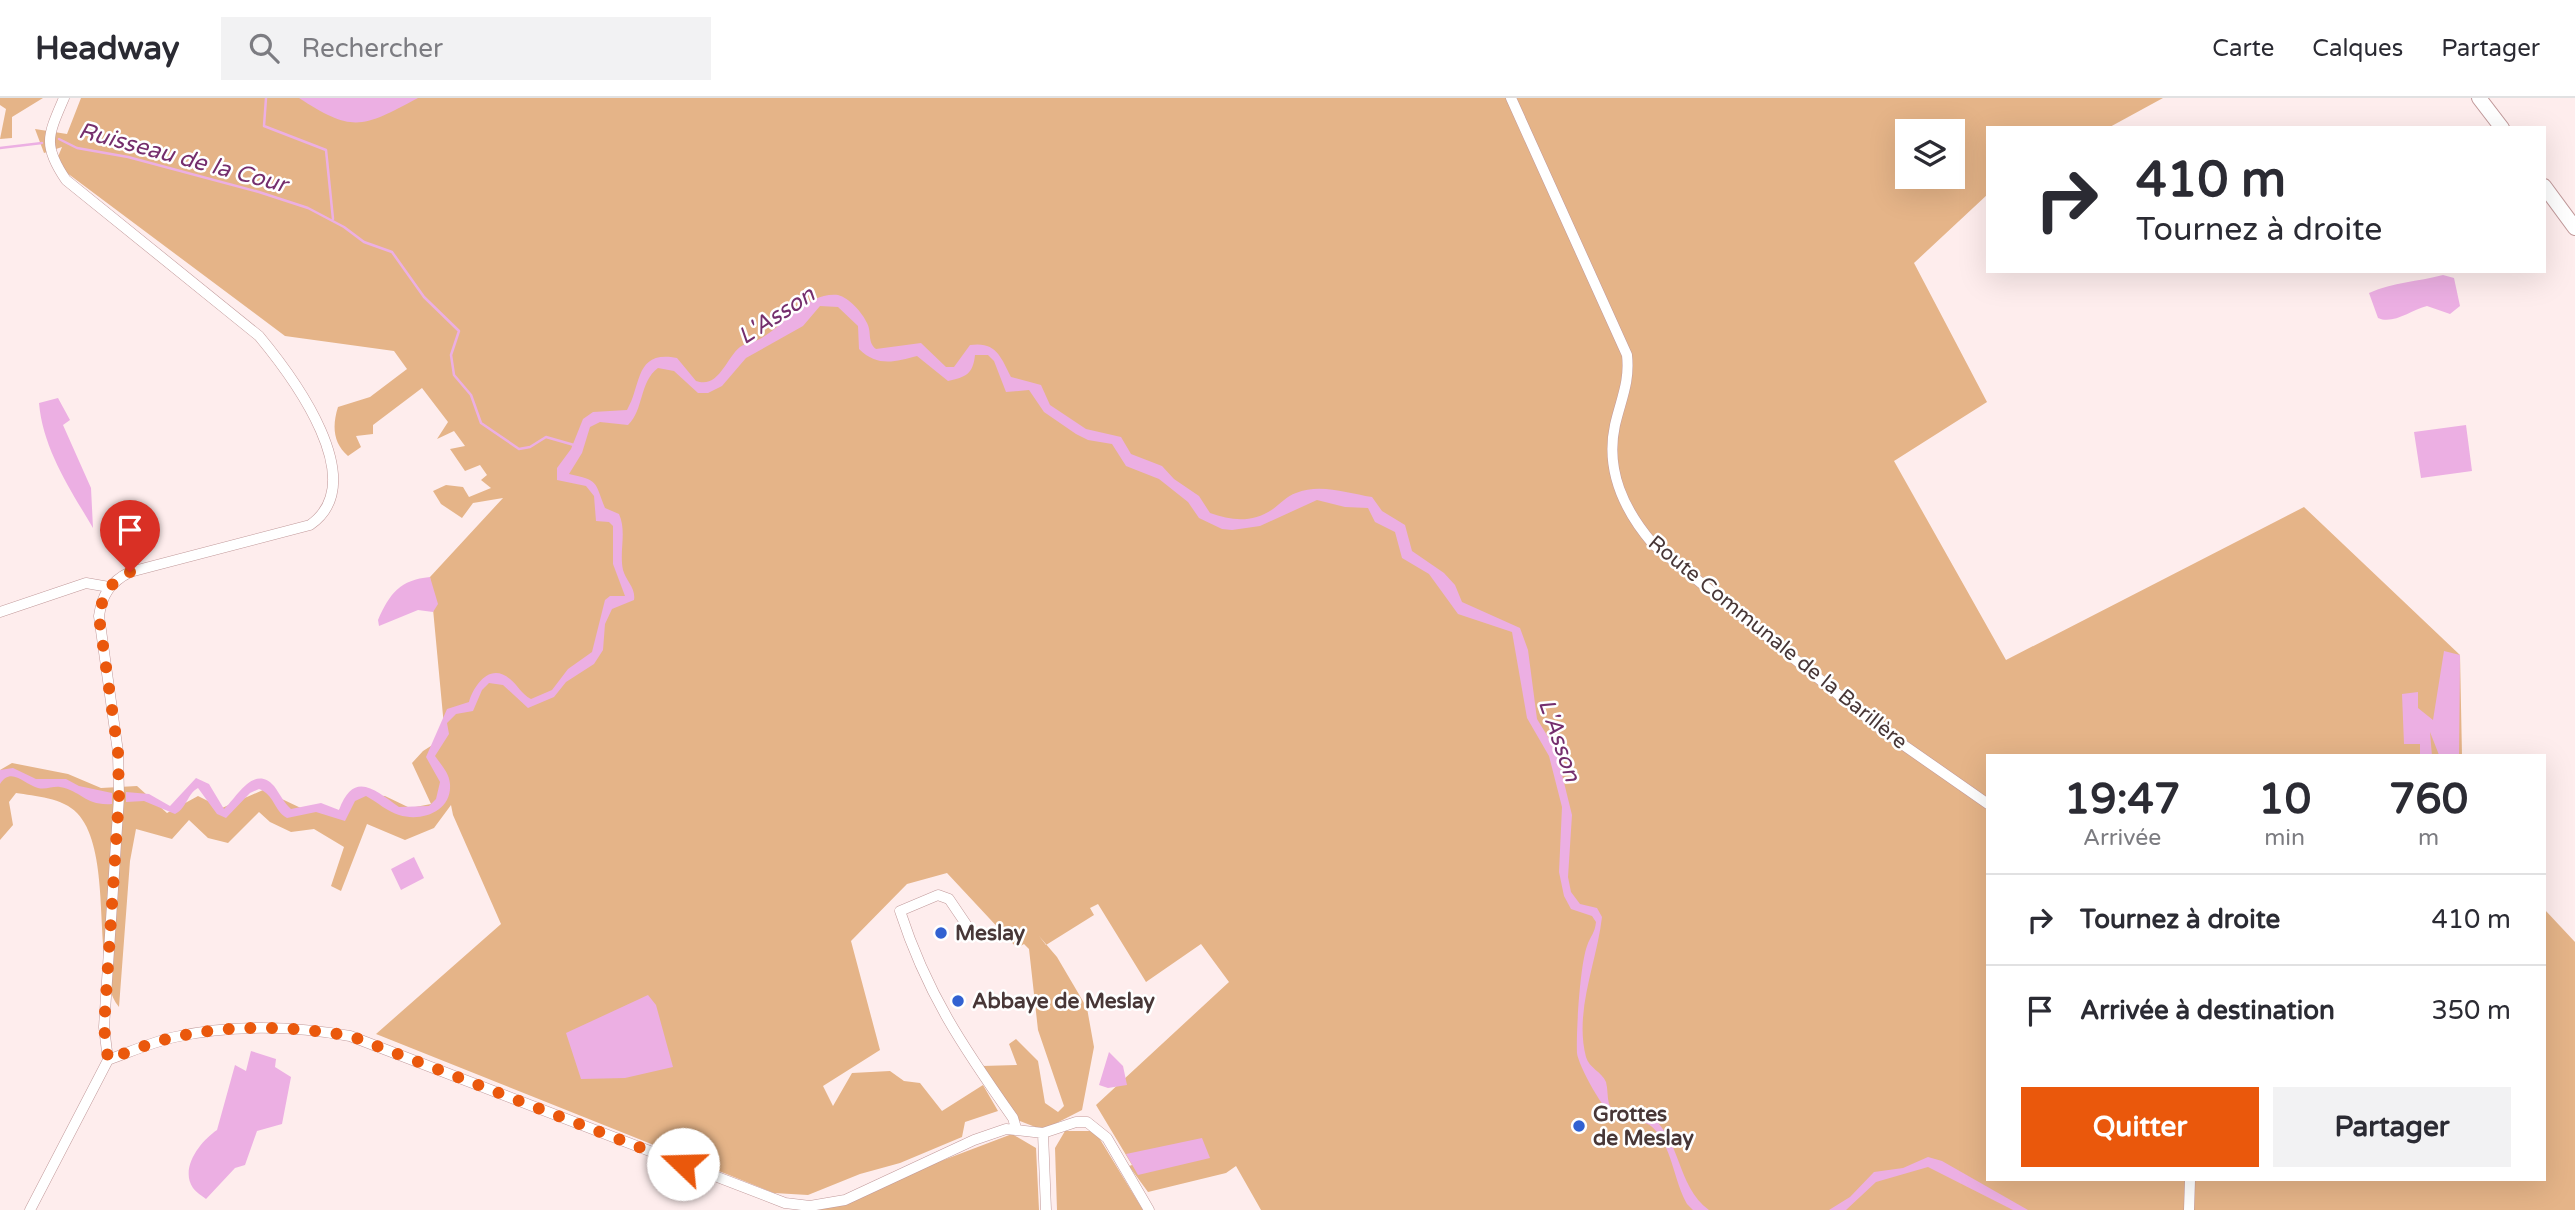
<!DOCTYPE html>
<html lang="fr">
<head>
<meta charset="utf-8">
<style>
  body { margin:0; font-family:"Varela Round",sans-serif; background:#f2f2f3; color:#2b2b33; height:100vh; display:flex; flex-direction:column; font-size:26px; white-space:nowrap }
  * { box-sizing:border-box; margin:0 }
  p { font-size:23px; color:#7c7c81 }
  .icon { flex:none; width:38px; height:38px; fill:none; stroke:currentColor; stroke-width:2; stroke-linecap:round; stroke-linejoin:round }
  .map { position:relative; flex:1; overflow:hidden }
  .sheet { position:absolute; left:1986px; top:656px; width:560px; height:427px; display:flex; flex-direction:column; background:#fff; border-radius:0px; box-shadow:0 7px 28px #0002 }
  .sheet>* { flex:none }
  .top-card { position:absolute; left:1986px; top:28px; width:560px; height:147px; border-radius:0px; box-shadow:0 7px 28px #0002; background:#fff; color:#2b2b33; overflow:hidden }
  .fabs { position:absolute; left:1895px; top:21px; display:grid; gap:14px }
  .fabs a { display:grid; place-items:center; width:70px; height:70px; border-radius:0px; background:#fff; box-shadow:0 7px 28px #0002; font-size:35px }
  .pin { position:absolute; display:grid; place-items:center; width:60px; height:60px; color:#fff; margin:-72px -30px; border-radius:50% 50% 50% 0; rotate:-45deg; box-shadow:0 0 7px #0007 }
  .pin .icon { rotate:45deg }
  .me { position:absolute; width:77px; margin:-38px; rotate:291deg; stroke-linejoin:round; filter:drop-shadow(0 0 5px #0008) }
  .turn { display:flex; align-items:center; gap:24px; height:147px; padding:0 35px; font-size:32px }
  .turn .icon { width:91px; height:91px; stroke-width:2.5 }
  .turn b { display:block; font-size:49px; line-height:60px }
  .eta { display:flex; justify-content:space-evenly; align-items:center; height:119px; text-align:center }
  .eta b { font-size:42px; font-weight:800; line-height:49px }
  .button { display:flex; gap:14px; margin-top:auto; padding:14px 35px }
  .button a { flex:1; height:80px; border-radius:0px; background:#ea580c; color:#fff; font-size:28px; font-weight:800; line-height:80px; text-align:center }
  .button a+a { background:#f2f2f3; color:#2b2b33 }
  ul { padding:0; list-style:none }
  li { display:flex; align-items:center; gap:21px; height:91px; padding:0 35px; border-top:2px solid #e1e1e2 }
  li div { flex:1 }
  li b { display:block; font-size:26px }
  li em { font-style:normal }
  header { display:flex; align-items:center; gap:42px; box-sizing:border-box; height:98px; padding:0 35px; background:#fff; border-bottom:2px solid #e1e1e2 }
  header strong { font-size:33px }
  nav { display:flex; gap:38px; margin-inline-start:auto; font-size:24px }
  .search { width:490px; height:63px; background:#f2f2f3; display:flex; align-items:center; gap:18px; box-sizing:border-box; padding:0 24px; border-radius:0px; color:#7c7c81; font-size:26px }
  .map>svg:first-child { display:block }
  .green { fill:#e5b488; fill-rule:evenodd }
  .water { fill:#ecafe3 }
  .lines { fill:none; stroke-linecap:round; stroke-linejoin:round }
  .stream { stroke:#ecafe3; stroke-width:2.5 }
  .street-casing { stroke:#c1999a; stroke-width:11 }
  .secondary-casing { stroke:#c1999a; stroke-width:16 }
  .street { stroke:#fff; stroke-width:10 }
  .secondary { stroke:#fff; stroke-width:14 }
  .route { stroke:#ea580c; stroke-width:12; stroke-dasharray:0 21.6 }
  .poi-dot { fill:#3261d1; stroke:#fff; stroke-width:2.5 }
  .labels { text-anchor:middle; stroke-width:5; stroke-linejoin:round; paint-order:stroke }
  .street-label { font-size:21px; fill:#483737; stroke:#fff }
  .poi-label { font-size:21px; font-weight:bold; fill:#483737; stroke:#fff; text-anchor:start }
  .water-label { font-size:23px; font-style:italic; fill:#752e6d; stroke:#fff }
</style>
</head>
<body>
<header>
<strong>Headway</strong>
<div class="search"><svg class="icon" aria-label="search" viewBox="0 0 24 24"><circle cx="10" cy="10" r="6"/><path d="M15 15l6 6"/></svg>Rechercher</div>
<nav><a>Carte</a><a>Calques</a><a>Partager</a></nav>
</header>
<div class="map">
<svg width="2575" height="1112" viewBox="0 0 2575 1112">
  <rect width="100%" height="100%" fill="#feeded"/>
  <path class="green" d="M0,0H43L12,19V40L0,41L6,11L0,7Z
    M81,0H2163L2108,30H1988V96L1914,165L1987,304L1894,363L2006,562L2304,409L2460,557L2462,658H1988V1082H2544L2545,812L2575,844V1112H1261L1236,1068L1226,1075L1148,1094L1129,1068L1132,1067L1096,1007L1229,884L1201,846L1146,884L1098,806L1090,810L1094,817L1046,847L1039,838L1057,859L1087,910L1094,949L1082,1012L1043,1032L1015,1021L982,968L1017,967L1009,946L1016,941L1038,963L1045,1005L1058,1014L1064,1008L1038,932L1029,851L1024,846L1017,850L947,775L907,786L851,843L880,952L823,988L833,1008L852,975L890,973L904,983L920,985L942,1013L983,987L998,1013L965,1024L962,1039L900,1065L860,1076L808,1097L774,1095L376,936L501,826L453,717L451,707L434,730L405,742L367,726L341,793L331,788L344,749L314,731L291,734L270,724L259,714L228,745L208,740L189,722L172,741L136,731L130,763L119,909C109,897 109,884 106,869C98,828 107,746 77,715C63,700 35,698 16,695L9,704L13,727L0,742V672L12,665L68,676L101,690L137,688L167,715L198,698L222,710L263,692L305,712L336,715L355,696L385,698L410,710L431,706L412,665L423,653L445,639L430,479L503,400L473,405L462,420L441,406L433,393L446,387L463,389L469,399L491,390L481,382L487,377L480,367L465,373L450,351L465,348L454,333L437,341L448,324L422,290L373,327V336L356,338L361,349L348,358C333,345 332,328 338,309L370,299L407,271L394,253L285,238L55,66L62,49L44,55L35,31L67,36ZM1908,33H1953V79H1908Z
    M1065,1033H1095L1143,1112H1057L1055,1050Z
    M1012,1036L1036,1050L1039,1112H812Z"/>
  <path class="water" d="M299,0H418C363,29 354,36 299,0Z
    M2443,177L2454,180L2460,208L2450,216L2427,208C2411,212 2393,227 2378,220L2369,195C2394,184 2417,184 2443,177Z
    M838,197C849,200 862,214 867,225C872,234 867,244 876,251L921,245L946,269H954L970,247C996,243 1001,259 1011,279L1041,287L1050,307L1086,331L1121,339L1131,356L1162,368L1174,381L1199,398L1210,415C1232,423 1253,425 1273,411C1280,406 1287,398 1296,395C1320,385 1347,395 1372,399L1382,413L1405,427L1412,453L1444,475L1455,487L1462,504L1520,530L1528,552L1537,621L1556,652L1572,717L1568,779L1571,794L1580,806L1597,810L1602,819C1597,864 1574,913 1586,959C1589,970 1602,974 1606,984C1608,991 1607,999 1609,1006C1616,1021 1635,1016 1648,1016C1682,1040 1676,1088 1709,1112H1693L1687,1106C1674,1083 1673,1054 1656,1033C1644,1018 1633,1027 1617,1021C1605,1017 1578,967 1577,955C1576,934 1580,867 1587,848C1590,839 1595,835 1596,824L1592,818L1571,811L1564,798L1559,774L1562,709L1549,658L1527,620L1512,534L1458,516L1429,476L1402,460L1395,434L1375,424L1368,410L1345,409L1317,402L1260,428L1232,432L1222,431L1199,420L1188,404L1159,381L1126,368L1112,346L1088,342L1076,336L1044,314L1029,292L1006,294L994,263L988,257H975C973,276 966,279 948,283L917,258C895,264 877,269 859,251L858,228L838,209L820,208L803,228L746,260L722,288L708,295H698L674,273L658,270C639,284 644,312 628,327L600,324L590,329L582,355L569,376C599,383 594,382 605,410L619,416C627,434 619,453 623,472C626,483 636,490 634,502L612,511L605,526L603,552L594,566L566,584L554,599L528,610L503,587L489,585L482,592L473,613L456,616L447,625L449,636L435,658C441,667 449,674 450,686C452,714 421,724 399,717C388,714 377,704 366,698L355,703L345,723L316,714L287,720C274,713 274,696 259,691L250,695L226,720L217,716L198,690C187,696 187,710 175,716L144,703L126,704V694L149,696L170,708L196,680L209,686L224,711C236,701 254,665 274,688C280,696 284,705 291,711L321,705L339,712C354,671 376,693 399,709L429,708L436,701L440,684L426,659L447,611L469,604C474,587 490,564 510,581C518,587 521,596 531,601L552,592L568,571L592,554L605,502L610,498H625L613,466V428L609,424L596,423L594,398L586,388L557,382V370L571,351L583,321L593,314L627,312C642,287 634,252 677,260L696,283C719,291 726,260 740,249C745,245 754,244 760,241C785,227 807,194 838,197Z
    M58,300L70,322L63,327L91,390L93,430C70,391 43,351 39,305Z
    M2466,327L2472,373L2421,380L2414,334Z
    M430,479L438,506L433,514L418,512L379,528L378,522C390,495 400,482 430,479Z
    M2444,553L2460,557L2459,658L2439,657L2430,634L2432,658H2420V646H2404L2402,596L2418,594V610L2433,622Z
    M13,670L36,681H66L79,688L112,695V706C85,708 82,693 60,689C53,688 46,692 38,690C24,686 11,668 0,686V672Z
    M414,759L424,780L401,792L391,771Z
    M648,897L656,907L673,969L625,980L581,981L566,935Z
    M251,953L276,961L275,969L291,979L282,1026L257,1033L245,1067L235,1070L206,1101C202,1098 196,1094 193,1090C179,1069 202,1042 217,1032L235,967L246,973Z
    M1109,954L1123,968L1127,987L1108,990L1099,987Z
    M1202,1040L1210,1060L1138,1077L1126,1056Z
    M1928,1059L1942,1063L2028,1112H2013L1928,1069L1876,1084L1846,1112H1829L1850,1099L1874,1074L1903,1070Z"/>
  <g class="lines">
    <path class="stream" d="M266,0L264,28L326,52L333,121
      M59,41L77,50L128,59L259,94L308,110L344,129L364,144L392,154L424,199L459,233L451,257L454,277L471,297L481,325L519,351L530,349L546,339L574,347
      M0,50L42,45"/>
    <defs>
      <path id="street" d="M64,0C48,37 42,47 66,82L259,238C293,279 372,384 310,427L130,474C110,484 102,497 99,518L118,654L119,699L104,929L108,962C130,954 152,944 175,939C231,926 294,928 350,938L785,1105L810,1108L845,1102L974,1042L1006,1031L1043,1035L1076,1024H1087L1107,1040L1149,1112
        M1511,0L1627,257C1630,284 1621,301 1615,327C1605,373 1624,412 1653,446L1882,632L1988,706
        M0,514L86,485L109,489
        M970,832L949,801L938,797L900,813C927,896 963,949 1013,1020L1016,1030
        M1043,1035L1046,1112
        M30,1112L108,962
        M2189,1112L2190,1082"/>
      <path id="secondary" d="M2479,0L2502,30
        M2544,88L2575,130"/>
    </defs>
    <use href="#street" class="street-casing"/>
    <use href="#secondary" class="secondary-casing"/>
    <use href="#street" class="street"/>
    <use href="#secondary" class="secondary"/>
  </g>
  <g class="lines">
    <path class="route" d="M130,474C110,484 102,497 99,519L118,654L119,699L104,929L108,961C130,954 152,944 175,939C231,926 294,928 351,938L683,1066"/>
  </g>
  <g class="poi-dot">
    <circle cx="941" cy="835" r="7"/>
    <circle cx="958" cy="903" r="7"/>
    <circle cx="1579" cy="1028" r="7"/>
  </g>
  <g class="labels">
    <g class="street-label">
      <text transform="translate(1778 544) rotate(39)" y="7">Route Communale de la Barillère</text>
    </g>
    <g class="poi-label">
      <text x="955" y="842">Meslay</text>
      <text x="972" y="910">Abbaye de Meslay</text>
      <text x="1593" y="1023">Grottes<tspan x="1593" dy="24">de Meslay</tspan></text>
    </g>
    <g class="water-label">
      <text transform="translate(183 59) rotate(15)" y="8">Ruisseau de la Cour</text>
      <text transform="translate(776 217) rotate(-33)" y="8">L'Asson</text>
      <text transform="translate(1560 642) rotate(71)" y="8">L'Asson</text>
    </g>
  </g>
</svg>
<div class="fabs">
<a><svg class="icon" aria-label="layers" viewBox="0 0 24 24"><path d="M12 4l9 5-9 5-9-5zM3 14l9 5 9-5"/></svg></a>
</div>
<div class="pin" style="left:130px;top:474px;background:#d93025"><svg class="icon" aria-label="arrive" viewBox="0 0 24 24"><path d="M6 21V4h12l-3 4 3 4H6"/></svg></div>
<svg class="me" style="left:683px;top:1066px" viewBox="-20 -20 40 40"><circle r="19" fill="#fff"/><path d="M0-13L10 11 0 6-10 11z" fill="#ea580c"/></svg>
<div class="top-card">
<div class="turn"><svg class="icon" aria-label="right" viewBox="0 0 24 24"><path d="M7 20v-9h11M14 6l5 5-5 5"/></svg><div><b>410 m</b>Tournez à droite</div></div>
</div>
<section class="sheet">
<div class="eta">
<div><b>19:47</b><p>Arrivée</p></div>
<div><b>10</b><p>min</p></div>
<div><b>760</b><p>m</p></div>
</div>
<ul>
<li><svg class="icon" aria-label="right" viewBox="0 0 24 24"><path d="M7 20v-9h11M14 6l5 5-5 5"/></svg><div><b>Tournez à droite</b></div><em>410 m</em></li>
<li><svg class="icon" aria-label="arrive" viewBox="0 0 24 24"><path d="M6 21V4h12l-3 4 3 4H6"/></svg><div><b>Arrivée à destination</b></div><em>350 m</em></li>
</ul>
<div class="button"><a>Quitter</a><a>Partager</a></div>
</section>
</div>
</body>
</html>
